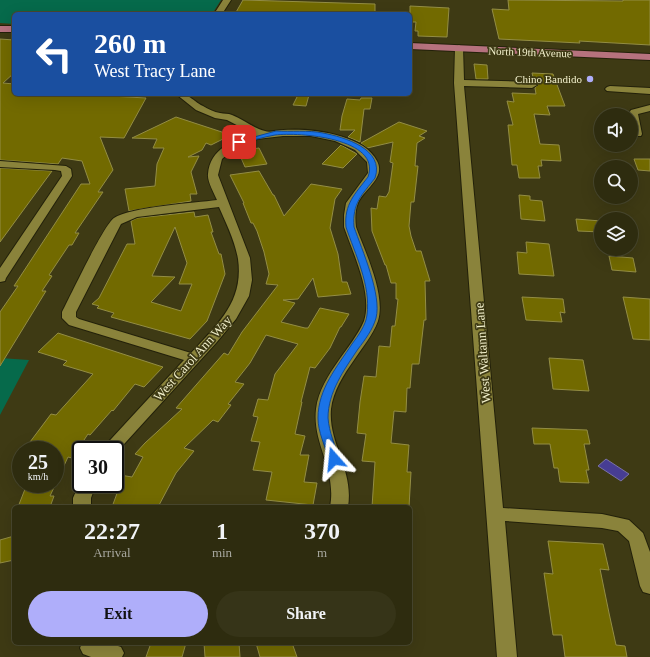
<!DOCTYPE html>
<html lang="en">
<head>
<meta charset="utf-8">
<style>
  body { margin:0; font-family:"Times New Roman",serif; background:#363418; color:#f1f3f6; height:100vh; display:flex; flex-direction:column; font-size:15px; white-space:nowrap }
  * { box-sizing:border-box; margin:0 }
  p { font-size:13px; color:#a7a79e }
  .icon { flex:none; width:22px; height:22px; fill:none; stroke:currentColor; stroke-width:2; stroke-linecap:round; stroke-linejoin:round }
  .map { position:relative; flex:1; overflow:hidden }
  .panel { position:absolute; left:12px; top:505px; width:400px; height:140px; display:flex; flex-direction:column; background:#2e2c0f; border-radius:6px; box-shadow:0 4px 16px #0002,0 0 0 1px #49482f }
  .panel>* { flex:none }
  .hud { position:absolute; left:12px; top:12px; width:400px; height:84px; border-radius:6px; box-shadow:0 4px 16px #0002,0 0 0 1px #49482f; background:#1a4fa0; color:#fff; overflow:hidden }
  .fabs { position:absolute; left:594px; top:108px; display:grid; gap:8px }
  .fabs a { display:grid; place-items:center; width:44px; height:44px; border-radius:50%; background:#2e2c0f; box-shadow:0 4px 16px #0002,0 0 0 1px #49482f; font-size:20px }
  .speed { position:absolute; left:12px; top:441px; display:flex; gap:8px; font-size:20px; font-weight:700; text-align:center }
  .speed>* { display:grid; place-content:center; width:52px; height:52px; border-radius:50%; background:#2e2c0f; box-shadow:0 4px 16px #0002,0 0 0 1px #49482f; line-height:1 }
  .speed small { font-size:10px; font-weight:400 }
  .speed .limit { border:2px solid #111; border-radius:6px; background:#fff; color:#111 }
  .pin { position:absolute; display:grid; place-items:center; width:34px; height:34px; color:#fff; margin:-17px; border-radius:8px; box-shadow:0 2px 6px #0006 }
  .me { position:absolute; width:44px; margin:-22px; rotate:342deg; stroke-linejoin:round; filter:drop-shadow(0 0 3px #0008) }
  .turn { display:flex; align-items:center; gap:14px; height:84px; padding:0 16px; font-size:18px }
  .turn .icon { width:52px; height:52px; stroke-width:2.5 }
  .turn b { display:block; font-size:28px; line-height:34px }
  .eta { display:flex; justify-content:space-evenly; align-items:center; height:68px; text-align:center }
  .eta b { font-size:24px; font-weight:800; line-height:28px }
  .cta { display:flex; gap:8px; margin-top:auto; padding:8px 16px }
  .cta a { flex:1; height:46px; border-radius:24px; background:#afaefa; color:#111; font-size:16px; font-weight:800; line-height:46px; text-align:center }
  .cta a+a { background:#363418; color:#f1f3f6 }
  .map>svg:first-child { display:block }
  .green { fill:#066a4b }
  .water { fill:#473d93; stroke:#7a73a4 }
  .building { fill:#726a00; stroke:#938d44; fill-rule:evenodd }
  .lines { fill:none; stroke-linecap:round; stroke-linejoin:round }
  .minor-casing { stroke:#23210a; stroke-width:2 }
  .major-casing { stroke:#23210a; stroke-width:2 }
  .minor { fill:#8a833b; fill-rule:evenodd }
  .major { fill:#b6727e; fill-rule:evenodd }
  .route { fill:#1a73e8; stroke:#114b97 }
  .poi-dot { fill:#afaefa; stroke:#3e3a14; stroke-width:1.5 }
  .labels { text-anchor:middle; stroke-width:3.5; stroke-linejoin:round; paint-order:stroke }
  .far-street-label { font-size:11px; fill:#f2f0cc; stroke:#3e3a14 }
  .far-poi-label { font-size:11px; fill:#f2f0cc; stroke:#3e3a14; text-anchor:end }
  .street-label { font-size:13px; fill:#f2f0cc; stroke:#3e3a14 }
</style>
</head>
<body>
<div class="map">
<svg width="650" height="657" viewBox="0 0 650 657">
  <rect width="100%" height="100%" fill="#3e3a14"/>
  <path class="green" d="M0,0H221L212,14H14V24L0,23Z
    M0,358L29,360L0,415Z"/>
  <path class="water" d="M606,459L629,474L621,481L598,466Z"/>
  <path class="building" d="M243,0L375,4V14H235Z
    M508,0L623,1V0H650V45L579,41L580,43L499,39L492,9L509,10Z
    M410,6L449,8L447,37L418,36V31H415L416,22H410Z
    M0,39L14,40V73L3,83L14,84V94H74L146,98L124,138L100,137L113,170L98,192H103L75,233H79L72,245H69L49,275L52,276L42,291H46L0,366V312L18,286H14L81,184H90L82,161L62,158L58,164L0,160Z
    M474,64L487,65L488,79H476Z
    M532,73L553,74L565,106H547L550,115L534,114L540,144L559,145L561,161L541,160L542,166H538L540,178H519L517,165H512L508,125H513L507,101L514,102L512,93L536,94L535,88L538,84L534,81Z
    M298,95H309L306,106L293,105Z
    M361,98H372L370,109H364L360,142L348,137L355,130H340L342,116L347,99L360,100Z
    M176,117L231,135L211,145L206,143L202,150L188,157L199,156L191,172L197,194H190L191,201L129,211L125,189L155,186L157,164L164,148H153L157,139L132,138Z
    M399,122L427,131L419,136L425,138L417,143L415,166H418L414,202H411L409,226L411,236L416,251H421L430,281H425L426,320H424L419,364H412L410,388H407L406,412L394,411L391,443L409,445L407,472H411L409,507H372L375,462L362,461L366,434L357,433L360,402L364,376L376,377L379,346L390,347L392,326H395L398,299H396V283H391L386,265H385L372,231L371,208L377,209L379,196L386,197L389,192L393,163L390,162L393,142L367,148L361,143Z
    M341,145L357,154L343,168L322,164Z
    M259,148L267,164L245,167L238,151Z
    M634,159H650V171L638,170Z
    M0,168L52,171L0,242Z
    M259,171L273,195H274L284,216L311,184L342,189L335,199L330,228L338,254L342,282H347L351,294L318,297L313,278L298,299L283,300L295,303L281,322L305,328H308L320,308L349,314L341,327H340L330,348L315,368L310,367L301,402H302L295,434L305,436L300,455H309L304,482L317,483L313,505L266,500L272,472L253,470L260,442L251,441L258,417L253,416L258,399L268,400L275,374L298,344L266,335L250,363L235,382L244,384L228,404L231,405L218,422L213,420L184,448L194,451L176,473L158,507H112L119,488L113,486L120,475L132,477L143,457L135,454L145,443L182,409L176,408L224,353L228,355L242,332L278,285L266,284L269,274L264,252L257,231L253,223H251L243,203H244L230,175Z
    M519,195L530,196V200L542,201L545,221L521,219Z
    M194,212L195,217L208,215L213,232H211L219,254H221L225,274L207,321L190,339L111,317L114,313L97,308L99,306L92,304L99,298L127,244H135L131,221L137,218ZM175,227L187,263L179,284H192L181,311L151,302L175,277L152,276Z
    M576,219L601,221V232L578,231Z
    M526,242L549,244L554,276L519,274L517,252L527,253Z
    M609,256L633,258L636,272L612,270Z
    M522,297L563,299L565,313L560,312L562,322L526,320Z
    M623,297L650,299V340L633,339Z
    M58,333L163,367L144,387L135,384L113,411L112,410L90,435L88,434L72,458L68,457L50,496H54L50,507H18L27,484H55V450H24L51,414L56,415L93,374L63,365L67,361L38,352Z
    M549,358L583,360L589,391L553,389Z
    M532,428L587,430L590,444H584L589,470H586L589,483L560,482L558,468H554L550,444H534Z
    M14,536V560L0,563V540Z
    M548,541L603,544L609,570L600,569L609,613L616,645L625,646L627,657H565L562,635H553L544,573L553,574Z
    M151,643H186L182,657H146Z
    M204,643H239L240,657H205Z
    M256,643H292L297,657H260Z"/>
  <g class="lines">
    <defs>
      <path id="minor" d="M223,0H231L222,14H214Z
        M459,45L463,48L464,80L532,82L537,85L532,88L464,86L503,508L602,514L629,520L643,533L650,552V594L643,592L640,586L629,541L618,531L602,528L505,521L517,657H497L454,83L455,48Z
        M610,86L650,88V94L607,91L605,89L607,87Z
        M176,94C191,94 191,100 203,106C208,109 214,112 220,113C224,114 228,113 232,115C243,119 253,128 265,131C270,133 277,130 283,130C310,128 364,134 377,161C386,178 364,189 358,203C355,210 355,219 356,227C365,252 386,294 378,321C373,335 362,348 354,360C344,374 333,391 331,409C328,444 354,469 348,507H330C337,469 312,444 316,409C318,391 329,374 339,360C348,347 358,335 364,321C373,294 353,253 344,227V215L346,203L368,173L367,162L355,150L335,141L311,136H283L257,139L236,147L222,159L218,175L250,258L252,280L249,296L236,319L216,343L115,454V450H101L184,360L69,325L62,318V312C71,295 103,226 114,218C130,207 195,203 217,200C214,193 207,181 208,174C210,149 233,140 254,134L227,120L215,118L196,110ZM219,207C226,223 235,241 238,259C244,301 218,324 191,353L79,319L76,317V312L121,224L137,217Z
        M650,105V111L638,114L642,134L641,136H633L631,130V115H628L631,110Z
        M0,161L66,166L71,169L72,176L6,278L5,281L0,282V268L62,176L61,171L55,170L0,167Z
        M81,480V484H96L91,498V507H73V498Z
        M82,643H109L121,647L124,653L122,657H91L83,654L80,648Z"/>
      <path id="major" d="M0,26H14V32H0Z
        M410,43L650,54V60L410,49Z"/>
    </defs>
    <use href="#minor" class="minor-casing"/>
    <use href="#major" class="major-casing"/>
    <use href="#minor" class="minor"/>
    <use href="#major" class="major"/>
  </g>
  <path class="route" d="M276,131C291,132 308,130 323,133C344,137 385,149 375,178C362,195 352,203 354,227C362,250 382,295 376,318C373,329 365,340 358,349C344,370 328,392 328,418C329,432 335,446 340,459L338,462H330L329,459C325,446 318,432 318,418C318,389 337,367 352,344C358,336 366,325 367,315C371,285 355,254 346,227C344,204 355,194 368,177C382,138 299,132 275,135C263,137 251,141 239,144L236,142Z"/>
  <circle class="poi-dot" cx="590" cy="79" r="4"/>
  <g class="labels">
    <g class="far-street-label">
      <text transform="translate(530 52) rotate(2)" y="4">North 19th Avenue</text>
    </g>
    <g class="far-poi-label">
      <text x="582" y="83">Chino Bandido</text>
    </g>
    <g class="street-label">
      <text transform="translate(482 353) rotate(-94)" y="5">West Waltann Lane</text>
      <text transform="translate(192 358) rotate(-48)" y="5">West Carol Ann Way</text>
    </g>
  </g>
</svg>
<div class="fabs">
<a><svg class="icon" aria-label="sound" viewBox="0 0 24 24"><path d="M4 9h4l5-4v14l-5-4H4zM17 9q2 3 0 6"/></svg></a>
<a><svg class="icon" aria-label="search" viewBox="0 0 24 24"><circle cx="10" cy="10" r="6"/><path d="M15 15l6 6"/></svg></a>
<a><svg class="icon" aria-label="layers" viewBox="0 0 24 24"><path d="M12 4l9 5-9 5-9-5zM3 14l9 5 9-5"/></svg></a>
</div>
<div class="speed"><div>25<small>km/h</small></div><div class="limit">30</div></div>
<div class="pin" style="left:239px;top:142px;background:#d93025"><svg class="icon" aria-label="arrive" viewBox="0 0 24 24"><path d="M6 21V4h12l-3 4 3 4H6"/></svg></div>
<svg class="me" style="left:334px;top:459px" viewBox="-20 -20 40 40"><path d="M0-17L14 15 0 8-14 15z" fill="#1a73e8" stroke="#fff" stroke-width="4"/></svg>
<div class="hud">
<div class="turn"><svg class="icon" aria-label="left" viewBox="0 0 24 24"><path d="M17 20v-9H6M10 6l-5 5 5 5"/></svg><div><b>260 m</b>West Tracy Lane</div></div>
</div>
<section class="panel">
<div class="eta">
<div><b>22:27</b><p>Arrival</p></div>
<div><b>1</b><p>min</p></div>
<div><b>370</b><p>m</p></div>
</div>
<div class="cta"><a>Exit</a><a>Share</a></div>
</section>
</div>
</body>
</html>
